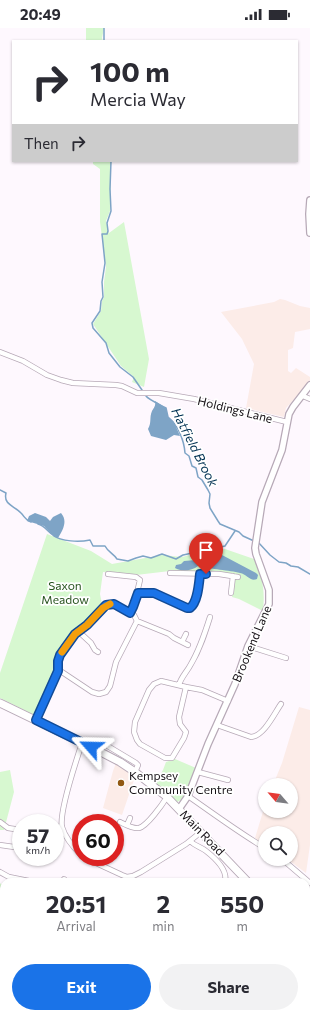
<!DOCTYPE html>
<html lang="en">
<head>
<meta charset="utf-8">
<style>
  body { margin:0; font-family:Commissioner,sans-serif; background:#f2f2f3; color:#2b2b33; height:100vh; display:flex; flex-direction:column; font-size:15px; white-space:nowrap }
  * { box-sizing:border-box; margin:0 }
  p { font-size:13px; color:#7c7c81 }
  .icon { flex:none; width:22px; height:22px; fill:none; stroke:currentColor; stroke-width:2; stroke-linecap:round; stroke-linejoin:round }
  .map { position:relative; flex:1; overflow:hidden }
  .drawer { position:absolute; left:0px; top:850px; width:310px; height:140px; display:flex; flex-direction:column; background:#fff; border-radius:12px 12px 0 0; box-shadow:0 1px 3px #0004 }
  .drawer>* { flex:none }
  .guide { position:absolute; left:12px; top:12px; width:286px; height:122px; border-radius:0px; box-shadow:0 1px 3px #0004; background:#fff; color:#2b2b33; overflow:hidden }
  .needle { width:26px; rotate:298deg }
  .controls { position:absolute; left:258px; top:750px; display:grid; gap:8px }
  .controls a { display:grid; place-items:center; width:40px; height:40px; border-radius:50%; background:#fff; box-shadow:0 1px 3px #0004; font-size:20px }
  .speed { position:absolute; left:12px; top:786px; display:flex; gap:8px; font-size:20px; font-weight:700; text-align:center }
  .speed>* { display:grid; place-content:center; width:52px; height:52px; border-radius:50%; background:#fff; box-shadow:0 1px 3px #0004; line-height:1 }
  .speed small { font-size:10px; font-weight:400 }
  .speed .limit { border:6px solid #d22; background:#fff; color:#111 }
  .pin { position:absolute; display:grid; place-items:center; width:34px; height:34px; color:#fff; margin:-41px -17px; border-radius:50% 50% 50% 0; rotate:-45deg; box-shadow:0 0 4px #0007 }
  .pin .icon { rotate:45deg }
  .me { position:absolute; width:44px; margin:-22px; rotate:295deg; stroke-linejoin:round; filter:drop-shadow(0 0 3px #0008) }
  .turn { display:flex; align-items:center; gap:14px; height:84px; padding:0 12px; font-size:18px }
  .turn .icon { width:52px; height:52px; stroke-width:2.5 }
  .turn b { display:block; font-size:28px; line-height:34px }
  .then { display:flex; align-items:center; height:38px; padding:0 12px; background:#0003; gap:8px; font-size:15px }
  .eta { display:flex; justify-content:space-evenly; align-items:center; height:68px; text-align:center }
  .eta b { font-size:24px; font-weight:700; line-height:28px }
  .action { display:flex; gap:8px; margin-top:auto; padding:8px 12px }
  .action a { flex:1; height:46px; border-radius:24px; background:#1a73e8; color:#fff; font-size:16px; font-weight:700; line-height:46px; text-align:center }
  .action a+a { background:#f2f2f3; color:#2b2b33 }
  .status { display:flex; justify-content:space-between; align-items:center; height:28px; padding:0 20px; background:#fff; direction:ltr }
  .status svg { height:11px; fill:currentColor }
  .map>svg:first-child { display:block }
  .commercial { fill:#fcece8 }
  .green { fill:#d7f8d0 }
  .water { fill:#7ea4c6 }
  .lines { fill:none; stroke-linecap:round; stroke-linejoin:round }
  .stream { stroke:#7ea4c6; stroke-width:1.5 }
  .minor-casing { stroke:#b7a9b7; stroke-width:6 }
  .tertiary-casing { stroke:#b7a9b7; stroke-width:8 }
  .primary-casing { stroke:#b7a9b7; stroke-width:9 }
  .minor { stroke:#fff; stroke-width:4.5 }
  .tertiary { stroke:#fff; stroke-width:5.5 }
  .primary { stroke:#fff; stroke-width:7 }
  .route-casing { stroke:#114b97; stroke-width:10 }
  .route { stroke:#1a73e8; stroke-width:7 }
  .slow { stroke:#f59e0b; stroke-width:7 }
  .poi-dot { fill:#915812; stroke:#fff; stroke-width:1.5 }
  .labels { text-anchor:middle; stroke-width:3.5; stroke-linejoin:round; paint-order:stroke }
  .street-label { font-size:12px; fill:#151015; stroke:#fff }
  .park-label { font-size:12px; fill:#26521d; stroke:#fff }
  .poi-label { font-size:12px; fill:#151015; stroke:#fff; text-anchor:start }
  .water-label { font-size:13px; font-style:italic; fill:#033354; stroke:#fff }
</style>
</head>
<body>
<div class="status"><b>20:49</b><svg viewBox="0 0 49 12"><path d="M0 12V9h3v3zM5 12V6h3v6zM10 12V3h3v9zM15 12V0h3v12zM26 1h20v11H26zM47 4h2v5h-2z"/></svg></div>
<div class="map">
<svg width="310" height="990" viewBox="0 0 310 990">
  <rect width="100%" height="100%" fill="#fef8fe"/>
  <path class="commercial" d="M280,271L285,272L300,278L310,280V301L295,304L293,320L288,322V343L291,345L296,340L310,349V352L300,365L286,380L284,389L246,380L254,336L242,311L221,284L274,274Z
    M299,679L310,682V817L306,845L287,831H291V805H265V817L255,810L265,777V783H291V757H273L282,735Z
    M116,735L135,749L122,787L103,780L113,743Z
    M203,986H248L246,990H200Z"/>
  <path class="green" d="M86,0H104L102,10L103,13H86Z
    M93,133H111L110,183L106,193L109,205L124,194L149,331L144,359L132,354L134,349L121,338L93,296L101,283L102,273L104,269V254L106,239L100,194V141L93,136Z
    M47,506L91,523L112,536L162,527L182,529L205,523L225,521L254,531C263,551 265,562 263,583L239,571L232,569L235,547L219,544L192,543H170L136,547L103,544L100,566L102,576L85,596L72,604L61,621L56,631L55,642L34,687L0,670V645Z
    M175,731L196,740C193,750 189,770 177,774L155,755L163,742L166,734Z
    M10,742L14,764L4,802H0V744Z
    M0,855L4,859V986H68L70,990H0Z"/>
  <path class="water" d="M155,373L166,380L168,389L174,394L180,408L174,407L166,412L151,408L148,401C152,394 149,390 152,383C154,379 156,378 155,373Z
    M35,485L46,489L50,493L53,489L61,485C68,493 63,502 58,510L54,509L44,498L27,493L29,488Z
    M222,527L256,545L258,547L257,551C250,554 247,546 240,545C230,542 209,542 202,537L203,530L208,528Z
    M196,532L198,535V538C192,543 181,544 175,540L176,537L181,536L184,533Z"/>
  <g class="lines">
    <path class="stream" d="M104,0V13
      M111,133L110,161L111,183L107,195L108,203L107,206H102L105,235L102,254L103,269L101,273L100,283L92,295L93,300L106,315L109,325L120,339L133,349L142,362
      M146,368C149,372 161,377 166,380L168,389C178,397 184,412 185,425L189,428L192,438L196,440L198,449L202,452L208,462L210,466L209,475L210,480L218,493L220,496L239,504L243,508L254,513
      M0,462L6,465C3,477 15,478 21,485C25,489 25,492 31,494
      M38,496C45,498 47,503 53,507C61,514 80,514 90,512L93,518H105C108,524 113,525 117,531L128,533L136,530L143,528L151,530L162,526L176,531L183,527L225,518L235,503
      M258,514L270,527L279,534L286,535L291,538L298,539L310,546
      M0,914L4,915
      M56,986L58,990"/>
    <defs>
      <path id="minor" d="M0,324L23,333L47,347L61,352L73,355L116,357L122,358L137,365H159L194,371L287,394
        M303,368L310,371
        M170,545L219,546L238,549
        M108,546L136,549L140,552L135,573L130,585
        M138,565H154L187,580H190C198,574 199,555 200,545
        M231,565L233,548
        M78,603L91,615L95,622L98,624
        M182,614L186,606
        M248,618L286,630
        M58,643L62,644L92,664L99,666L106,664L110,658L116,634L137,593
        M179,657C181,649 187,644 191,636C200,621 205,605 210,589
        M186,659L161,653L154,656L149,662L135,694L134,704L137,712L140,716L165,730H172L184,710L186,704L180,696L179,689L186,659L202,662L228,673
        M36,692L58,643V633L60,627L75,606L87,597L106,577L110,576L118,577L134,587L137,593L169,606L174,610L188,617
        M217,697L251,709C264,708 274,686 281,676
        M106,717L136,735L138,737L135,744
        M198,744L228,752
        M188,768C214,786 238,804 265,820
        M0,794L8,800L21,802
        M120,794C126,797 133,801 139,800C147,798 162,777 167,769
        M127,797L130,790
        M55,800L62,798
        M190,813C195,818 201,819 206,823C215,830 228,842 225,854
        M0,817L21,820
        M81,827C74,820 65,809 62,799C59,785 77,730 82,715
        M83,829L122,847L127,849L133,848L141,844L186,816L201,804
        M282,831L310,855
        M0,844L9,849L34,854
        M63,854L64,851
        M306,970L309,971
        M269,990L270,986"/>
      <path id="tertiary" d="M310,172L309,186L310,205
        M179,781L188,768L208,716L235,656L248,618L269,576V562L256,526L255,520L262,474L282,422L289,386L293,379L310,357"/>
      <path id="primary" d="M0,675L91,719L120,734L135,744L167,769L248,854
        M306,913L310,917"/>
    </defs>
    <use href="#minor" class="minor-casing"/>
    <use href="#tertiary" class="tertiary-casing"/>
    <use href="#primary" class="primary-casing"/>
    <use href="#minor" class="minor"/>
    <use href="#tertiary" class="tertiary"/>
    <use href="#primary" class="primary"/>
  </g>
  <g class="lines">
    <defs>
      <path id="route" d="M91,719L36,692L58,643V633L60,627L75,606L87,597L106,577L114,576L130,585L133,579L138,565H154L187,580H190C198,574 199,555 200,546H206"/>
    </defs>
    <use href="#route" class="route-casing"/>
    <use href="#route" class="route"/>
    <path class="slow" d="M62,624L75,606L87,597L103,580L110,576"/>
  </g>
  <circle class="poi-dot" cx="121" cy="755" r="4"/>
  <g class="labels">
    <g class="street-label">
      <text transform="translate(235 382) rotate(14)" y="4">Holdings Lane</text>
      <text transform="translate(252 616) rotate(-67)" y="4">Brookend Lane</text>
      <text transform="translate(202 805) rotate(46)" y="4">Main Road</text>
    </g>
    <g class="park-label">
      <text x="65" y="562">Saxon<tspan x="65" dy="14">Meadow</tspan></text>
    </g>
    <g class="poi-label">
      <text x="129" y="752">Kempsey<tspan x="129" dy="14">Community Centre</tspan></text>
    </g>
    <g class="water-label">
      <text transform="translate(195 419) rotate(63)" y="5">Hatfield Brook</text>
    </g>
  </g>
</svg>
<div class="controls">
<a><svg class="needle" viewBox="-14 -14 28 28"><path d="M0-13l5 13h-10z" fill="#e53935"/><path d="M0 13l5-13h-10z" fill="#7c7c81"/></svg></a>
<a><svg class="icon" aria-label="search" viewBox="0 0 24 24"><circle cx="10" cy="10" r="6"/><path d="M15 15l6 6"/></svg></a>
</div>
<div class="speed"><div>57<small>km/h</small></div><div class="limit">60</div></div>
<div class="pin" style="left:206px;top:546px;background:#d93025"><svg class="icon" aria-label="arrive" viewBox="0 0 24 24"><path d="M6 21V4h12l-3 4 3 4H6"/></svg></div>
<svg class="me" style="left:91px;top:719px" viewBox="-20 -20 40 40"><path d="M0-17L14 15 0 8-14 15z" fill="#1a73e8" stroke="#fff" stroke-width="4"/></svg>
<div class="guide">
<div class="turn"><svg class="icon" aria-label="right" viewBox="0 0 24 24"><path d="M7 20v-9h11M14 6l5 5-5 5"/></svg><div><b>100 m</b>Mercia Way</div></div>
<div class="then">Then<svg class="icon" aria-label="right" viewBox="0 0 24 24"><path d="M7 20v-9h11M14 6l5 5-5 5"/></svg></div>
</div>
<section class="drawer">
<div class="eta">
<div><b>20:51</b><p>Arrival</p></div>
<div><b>2</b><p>min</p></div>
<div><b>550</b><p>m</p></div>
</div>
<div class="action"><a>Exit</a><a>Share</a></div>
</section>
</div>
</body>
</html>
